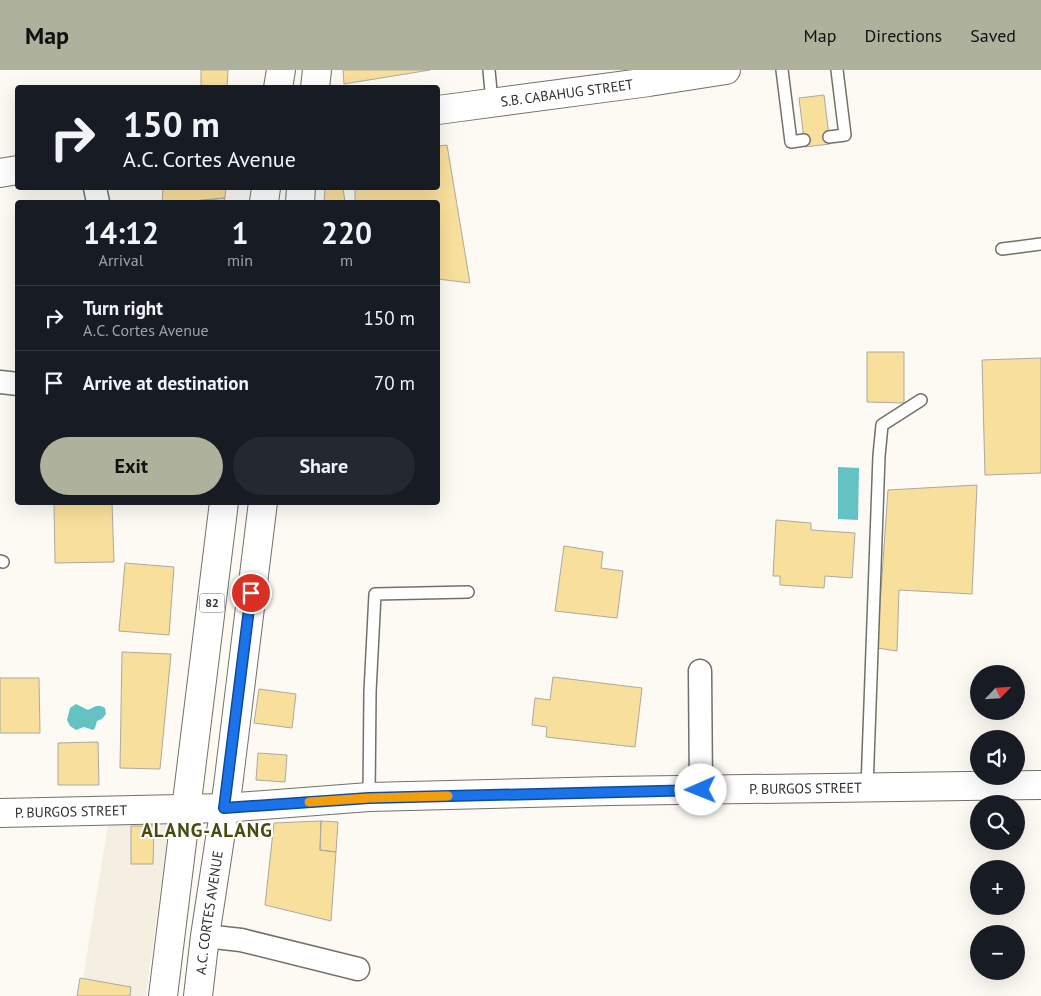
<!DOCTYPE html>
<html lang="en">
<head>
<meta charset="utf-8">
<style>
  body { margin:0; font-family:"PT Sans",sans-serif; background:#242831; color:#f1f3f6; height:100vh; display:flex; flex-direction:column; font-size:19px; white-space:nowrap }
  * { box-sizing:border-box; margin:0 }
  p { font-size:16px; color:#9ea1a6 }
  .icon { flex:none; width:28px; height:28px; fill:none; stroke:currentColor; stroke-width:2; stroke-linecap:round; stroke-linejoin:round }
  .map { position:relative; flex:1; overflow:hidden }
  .sheet { position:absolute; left:15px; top:130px; width:425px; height:305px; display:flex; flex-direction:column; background:#171b24; border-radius:5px; box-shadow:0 5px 20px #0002 }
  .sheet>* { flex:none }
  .banner { position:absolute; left:15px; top:15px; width:425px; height:105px; border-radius:5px; box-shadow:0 5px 20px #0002; background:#171b24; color:#f1f3f6; overflow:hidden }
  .needle { width:32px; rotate:65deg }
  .fabs { position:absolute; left:970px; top:595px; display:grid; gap:10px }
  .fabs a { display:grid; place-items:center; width:55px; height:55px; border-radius:50%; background:#171b24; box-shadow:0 5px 20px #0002; font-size:25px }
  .pin { position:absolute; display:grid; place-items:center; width:42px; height:42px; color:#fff; margin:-21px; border:2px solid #fff; border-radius:50%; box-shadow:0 1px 5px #0007 }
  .me { position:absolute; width:55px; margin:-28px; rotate:269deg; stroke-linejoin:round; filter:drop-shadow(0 0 4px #0008) }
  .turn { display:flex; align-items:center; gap:18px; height:105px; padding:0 25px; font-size:22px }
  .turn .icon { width:65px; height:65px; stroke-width:2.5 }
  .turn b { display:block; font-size:35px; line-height:42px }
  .eta { display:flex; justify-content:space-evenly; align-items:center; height:85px; text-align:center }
  .eta b { font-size:30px; font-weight:700; line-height:35px }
  .action { display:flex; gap:10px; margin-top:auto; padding:10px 25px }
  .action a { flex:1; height:58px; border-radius:30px; background:#aeb19c; color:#111; font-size:20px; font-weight:700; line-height:58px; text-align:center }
  .action a+a { background:#242831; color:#f1f3f6 }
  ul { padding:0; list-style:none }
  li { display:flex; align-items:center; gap:15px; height:65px; padding:0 25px; border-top:1px solid #363941 }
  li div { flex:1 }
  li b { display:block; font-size:19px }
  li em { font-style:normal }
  header { display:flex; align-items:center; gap:30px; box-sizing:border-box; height:70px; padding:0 25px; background:#aeb19c; color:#111 }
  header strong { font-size:24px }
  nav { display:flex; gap:28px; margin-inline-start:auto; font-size:18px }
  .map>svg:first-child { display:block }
  .built { fill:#f4efe1 }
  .water { fill:#64c2c2 }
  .building { fill:#f9df9c; stroke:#aba9a2 }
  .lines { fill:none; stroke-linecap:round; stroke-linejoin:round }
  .service-casing { stroke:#72706a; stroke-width:14 }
  .minor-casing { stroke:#72706a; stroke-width:25 }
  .tertiary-casing { stroke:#72706a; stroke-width:30 }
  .primary-casing { stroke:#72706a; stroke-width:30 }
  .service { stroke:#fff; stroke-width:11 }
  .minor { stroke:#fff; stroke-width:22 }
  .tertiary { stroke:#fff; stroke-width:28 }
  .primary { stroke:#fff; stroke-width:28 }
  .route-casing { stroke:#114b97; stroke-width:12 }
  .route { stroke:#1a73e8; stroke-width:9 }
  .slow { stroke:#f59e0b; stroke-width:9 }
  .labels { text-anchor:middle; stroke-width:4; stroke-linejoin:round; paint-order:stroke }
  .shield { fill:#fff; stroke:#6d6d6b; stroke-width:1 }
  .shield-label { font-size:12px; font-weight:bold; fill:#2f2e2b }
  .street-label { font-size:14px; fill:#2f2e2b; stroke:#fff }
  .district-label { font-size:19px; font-weight:bold; letter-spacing:1px; fill:#474b0e; stroke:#fff }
</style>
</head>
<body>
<header>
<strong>Map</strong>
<nav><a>Map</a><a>Directions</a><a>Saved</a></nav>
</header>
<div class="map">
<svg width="1041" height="926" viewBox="0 0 1041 926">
  <rect width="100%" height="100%" fill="#fcfaf3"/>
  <path class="built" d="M164,748L168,763L146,926H80L109,749Z"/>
  <path class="water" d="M838,397L859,398L858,450L838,449Z
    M76,634L88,640C95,637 97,633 105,638L106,644L102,649L97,651L95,658L93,660L84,657L76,660L70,656L67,650L70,638Z"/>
  <path class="building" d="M201,0H228L227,18H201Z
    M343,0H430L344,14Z
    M824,25L830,74L805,77L799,28Z
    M447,75L470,213L438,209V132H355V118H438V76Z
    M163,118H226L225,128L183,132H162Z
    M325,118H343L345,132H324Z
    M225,128L224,132H183Z
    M867,282H904V333L867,332Z
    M1041,288V403L985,405L982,290Z
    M977,415L972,524L899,520L897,581L877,578L888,420Z
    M54,432H112L114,492L55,493Z
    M776,450L811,453V460L855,463L852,508L825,506L824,518L780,515V506H773Z
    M564,476L603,482L601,498L623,501L617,548L555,541Z
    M125,493L174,497L169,565L119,561Z
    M122,582L171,584L160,699L120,698Z
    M553,607L642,618L635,677L546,667L547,657L532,655L535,628L550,630Z
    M0,608H39L40,663H0Z
    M259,619L296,624L292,658L254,653Z
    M98,672L99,715H58V673Z
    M258,683L287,685L285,712L256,710Z
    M321,751L320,780L336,782L331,851L265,835L274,753Z
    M321,751L338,752L336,782L320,780Z
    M131,756H154L153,794H131Z
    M80,908L131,917L130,926H77Z"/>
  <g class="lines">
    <defs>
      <path id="service" d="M489,0L492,32
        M782,0L791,72L804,70
        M829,67L845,65L837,0
        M1002,179L1041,174
        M0,491L3,492
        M867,718L879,386L882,355L921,330
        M369,727L370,622L375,524L468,522"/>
      <path id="minor" d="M95,118L98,132
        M0,312L18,314
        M700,601L701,720
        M205,866L241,870L358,899"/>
      <g id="tertiary">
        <path id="s1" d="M438,40L649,12L726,0"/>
        <path d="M0,103L18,100"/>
        <path id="s2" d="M0,743L224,738L369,727L610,721L1041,715"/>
      </g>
      <g id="primary">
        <path d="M278,18L281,0"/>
        <path d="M315,18L317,0"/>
        <path d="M264,132L266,118"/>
        <path d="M300,132L301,118"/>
        <path d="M163,926L224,432"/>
        <path id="s3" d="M198,926L205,866L228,716L263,432"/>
      </g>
    </defs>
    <use href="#service" class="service-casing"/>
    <use href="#minor" class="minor-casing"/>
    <use href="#tertiary" class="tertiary-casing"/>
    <use href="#primary" class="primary-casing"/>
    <use href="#service" class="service"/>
    <use href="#minor" class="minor"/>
    <use href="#tertiary" class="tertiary"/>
    <use href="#primary" class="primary"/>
  </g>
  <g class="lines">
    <defs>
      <path id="route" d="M251,523L224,738L369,728L701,720"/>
    </defs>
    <use href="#route" class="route-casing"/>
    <use href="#route" class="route"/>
    <path class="slow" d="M309,732L369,728L448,726"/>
  </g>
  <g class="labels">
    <rect class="shield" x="199.5" y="523.5" width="25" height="19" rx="4"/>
    <g class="shield-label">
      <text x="212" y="537">82</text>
    </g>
    <g class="street-label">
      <text dy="5" stroke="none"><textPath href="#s1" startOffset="130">S.B. CABAHUG STREET</textPath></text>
      <text dy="5" stroke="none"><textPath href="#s2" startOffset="806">P. BURGOS STREET</textPath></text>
      <text dy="5" stroke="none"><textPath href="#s2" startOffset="71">P. BURGOS STREET</textPath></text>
      <text dy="5" stroke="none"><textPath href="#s3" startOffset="84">A.C. CORTES AVENUE</textPath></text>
    </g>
    <g class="district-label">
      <text x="207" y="767">ALANG-ALANG</text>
    </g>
  </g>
</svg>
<div class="fabs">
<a><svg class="needle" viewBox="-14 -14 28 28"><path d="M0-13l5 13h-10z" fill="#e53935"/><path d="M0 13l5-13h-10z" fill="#9ea1a6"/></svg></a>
<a><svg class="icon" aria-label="sound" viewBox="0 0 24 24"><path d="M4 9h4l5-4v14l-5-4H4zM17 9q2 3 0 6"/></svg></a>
<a><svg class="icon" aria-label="search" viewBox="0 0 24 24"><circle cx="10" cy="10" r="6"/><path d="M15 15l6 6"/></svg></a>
<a>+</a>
<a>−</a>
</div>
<div class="pin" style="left:251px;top:523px;background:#d93025"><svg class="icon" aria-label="arrive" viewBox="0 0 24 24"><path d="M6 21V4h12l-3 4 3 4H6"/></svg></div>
<svg class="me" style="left:701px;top:720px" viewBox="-20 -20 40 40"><circle r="19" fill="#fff"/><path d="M0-13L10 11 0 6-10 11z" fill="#1a73e8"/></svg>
<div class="banner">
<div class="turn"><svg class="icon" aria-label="right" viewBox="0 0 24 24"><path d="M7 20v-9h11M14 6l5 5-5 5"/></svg><div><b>150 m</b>A.C. Cortes Avenue</div></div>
</div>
<section class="sheet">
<div class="eta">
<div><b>14:12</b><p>Arrival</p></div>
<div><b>1</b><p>min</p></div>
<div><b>220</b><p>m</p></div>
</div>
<ul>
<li><svg class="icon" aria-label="right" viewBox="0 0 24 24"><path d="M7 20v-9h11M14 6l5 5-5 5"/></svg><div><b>Turn right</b><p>A.C. Cortes Avenue</p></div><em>150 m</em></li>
<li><svg class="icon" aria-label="arrive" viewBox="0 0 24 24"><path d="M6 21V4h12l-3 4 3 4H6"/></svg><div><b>Arrive at destination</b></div><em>70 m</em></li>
</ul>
<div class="action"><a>Exit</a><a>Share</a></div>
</section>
</div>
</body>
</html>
